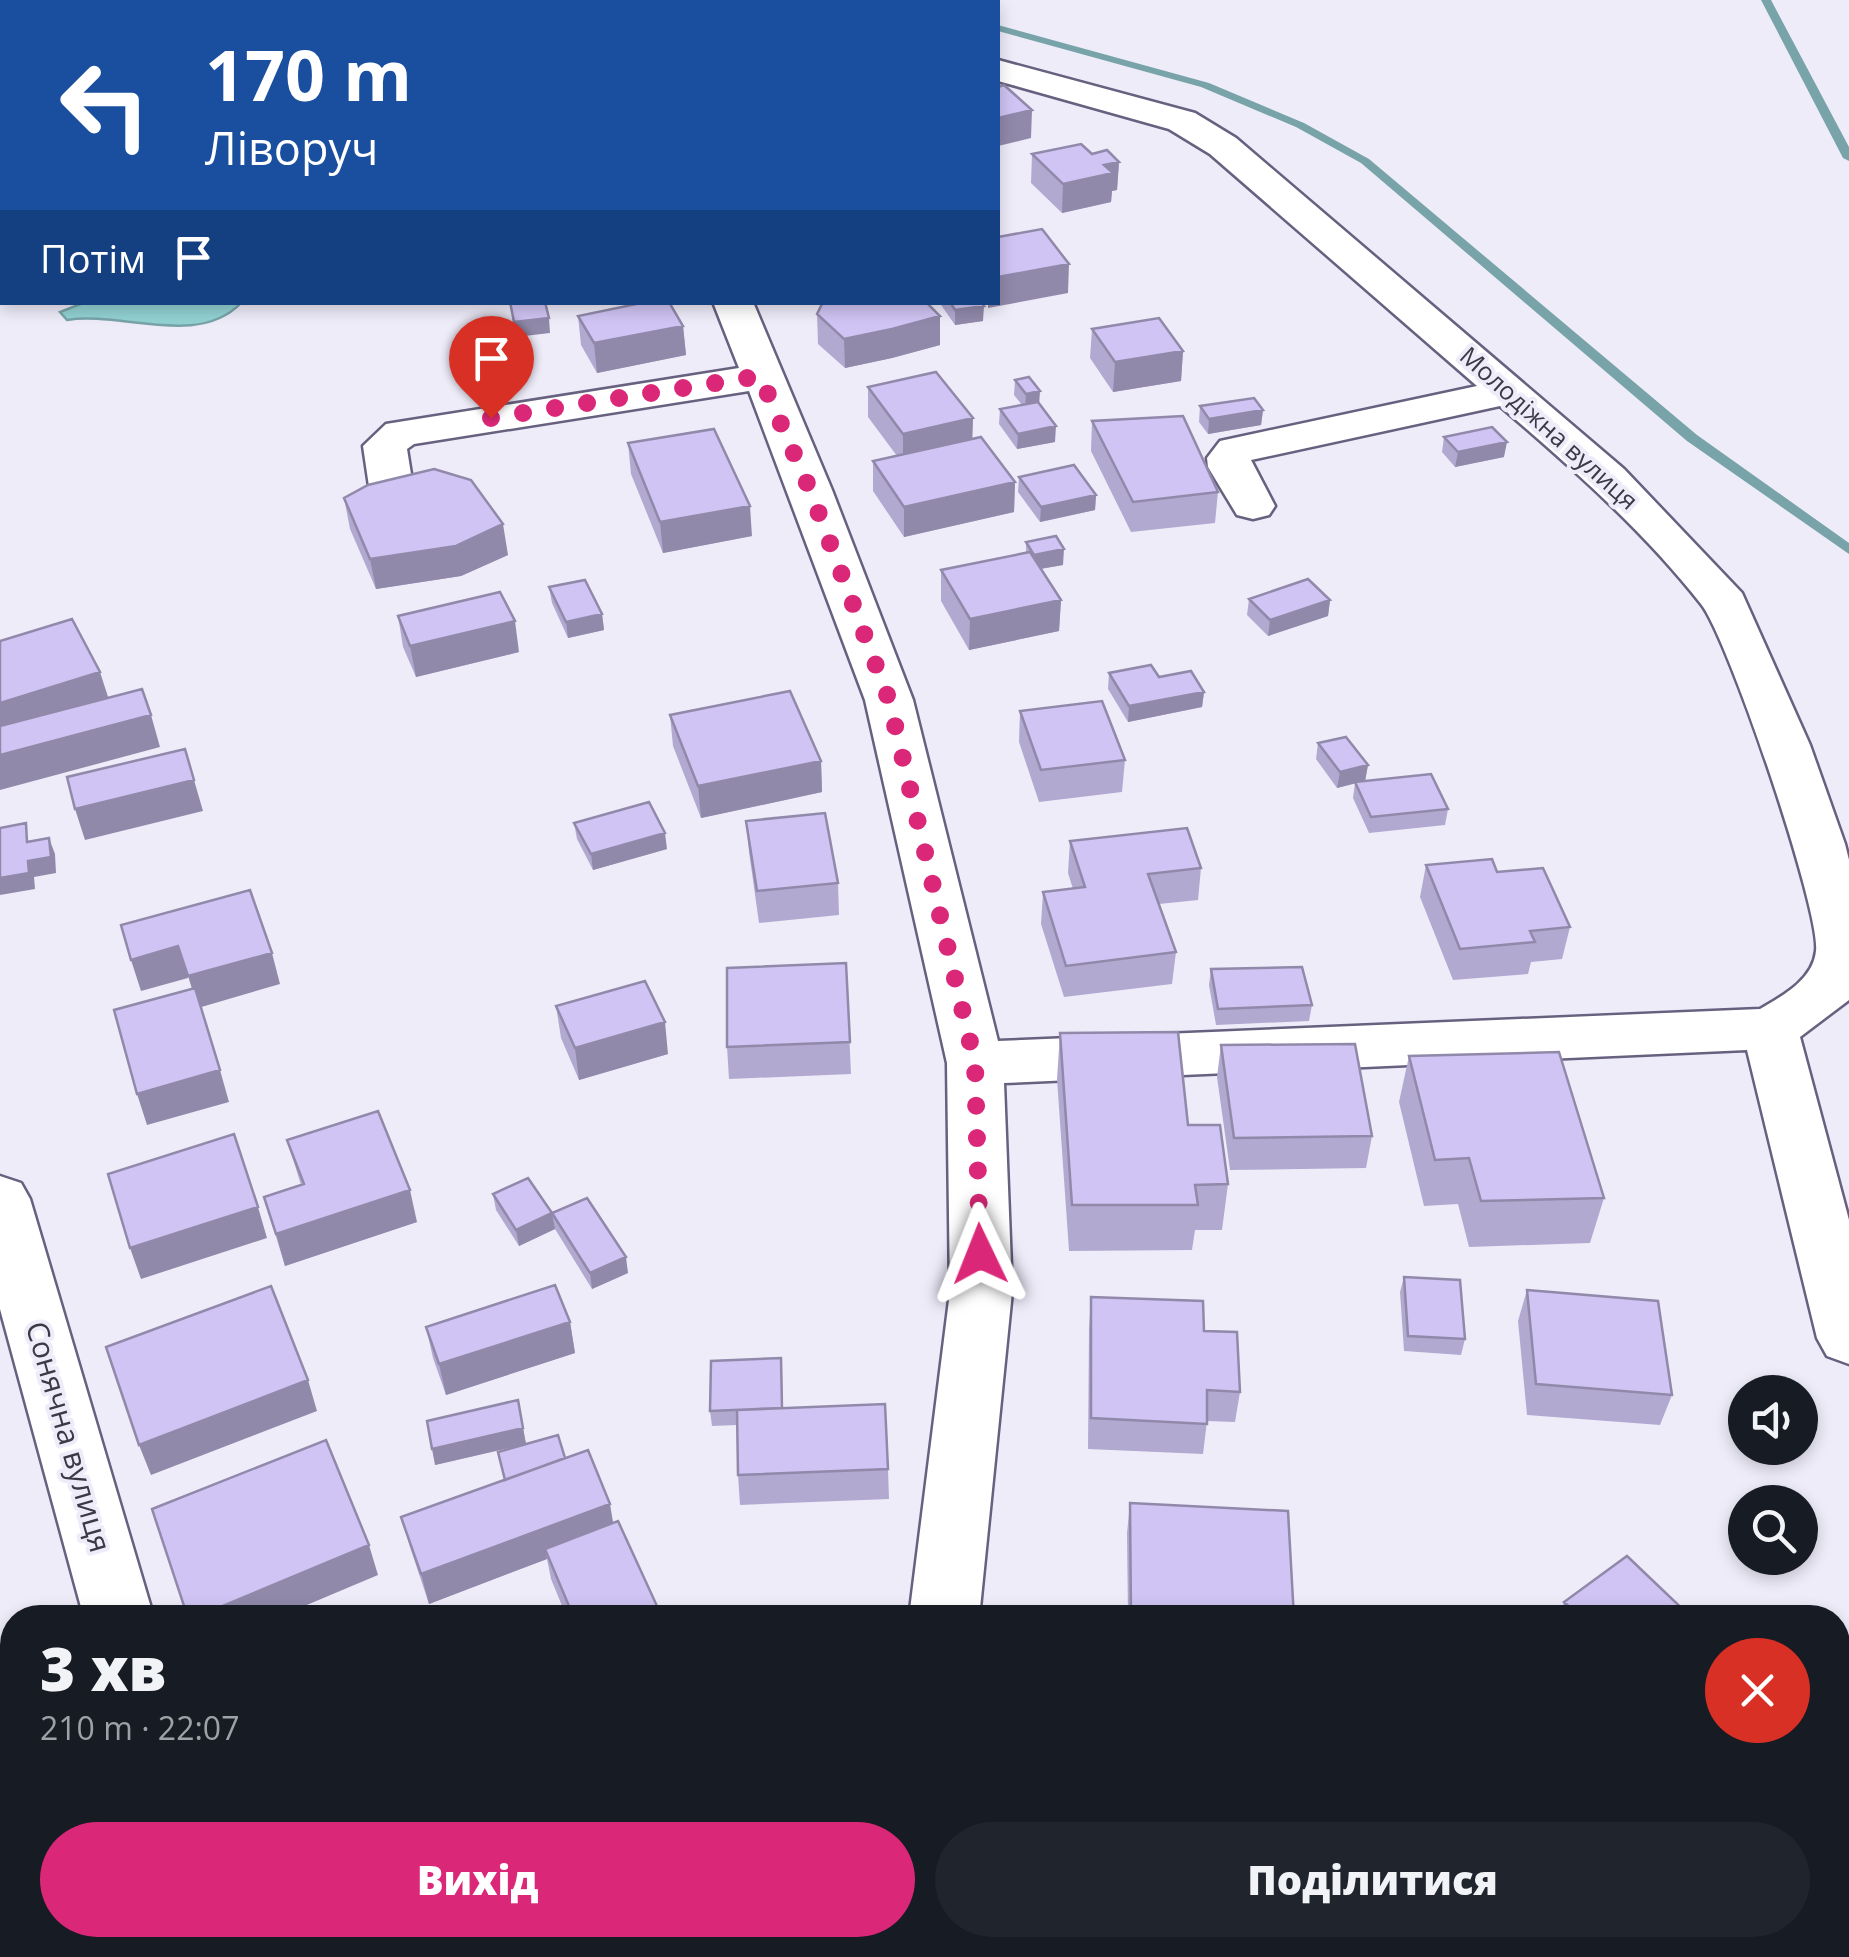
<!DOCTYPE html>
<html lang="uk">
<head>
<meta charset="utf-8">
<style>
  body { margin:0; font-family:"Open Sans",sans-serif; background:#20242c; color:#f1f3f6; height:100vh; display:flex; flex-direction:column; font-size:38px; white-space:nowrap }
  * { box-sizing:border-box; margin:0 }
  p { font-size:32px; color:#9ea1a6 }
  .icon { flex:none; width:55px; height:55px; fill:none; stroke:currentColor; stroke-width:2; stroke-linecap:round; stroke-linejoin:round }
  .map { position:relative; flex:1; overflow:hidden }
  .side { position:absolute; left:0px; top:1605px; width:1850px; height:352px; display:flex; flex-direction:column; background:#171b24; border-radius:40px 40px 0 0; box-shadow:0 5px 15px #0003 }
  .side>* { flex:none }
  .hud { position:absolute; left:0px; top:0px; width:1000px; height:305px; box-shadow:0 5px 15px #0003; background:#1a4fa0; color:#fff; overflow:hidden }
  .buttons { position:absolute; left:1728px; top:1375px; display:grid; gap:20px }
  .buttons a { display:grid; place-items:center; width:90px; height:90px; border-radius:50%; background:#171b24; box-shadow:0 5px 15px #0003; font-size:50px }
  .pin { position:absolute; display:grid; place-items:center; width:85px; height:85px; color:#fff; margin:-102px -42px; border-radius:50% 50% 50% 0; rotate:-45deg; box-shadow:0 0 10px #0007 }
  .pin .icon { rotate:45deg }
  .me { position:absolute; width:110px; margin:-55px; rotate:358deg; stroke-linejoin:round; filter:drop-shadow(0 0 8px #0008) }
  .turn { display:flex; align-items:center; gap:35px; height:210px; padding:0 40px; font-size:45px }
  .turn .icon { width:130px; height:130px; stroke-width:2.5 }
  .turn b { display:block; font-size:70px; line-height:85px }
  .then { display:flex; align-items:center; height:95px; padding:0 40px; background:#0003; gap:20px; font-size:38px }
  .round { display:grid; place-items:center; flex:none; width:105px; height:105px; border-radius:52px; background:#20242c }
  .head { display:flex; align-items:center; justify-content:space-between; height:170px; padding:0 40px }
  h1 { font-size:60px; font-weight:800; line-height:75px }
  .primary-button { display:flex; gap:20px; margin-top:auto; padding:20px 40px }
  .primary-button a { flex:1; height:115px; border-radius:60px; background:#db2777; color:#fff; font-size:40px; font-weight:800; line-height:115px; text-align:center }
  .primary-button a+a { background:#20242c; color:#f1f3f6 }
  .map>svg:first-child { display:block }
  .water { fill:#92d2d3; stroke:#78a4a9; stroke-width:2.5 }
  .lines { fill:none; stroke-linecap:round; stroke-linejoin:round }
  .stream { fill:#78a4a9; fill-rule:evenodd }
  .minor-casing { stroke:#68607f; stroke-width:5 }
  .minor { fill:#fff; fill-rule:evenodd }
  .wall { fill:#b2a9d1 }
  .shaded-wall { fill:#9189aa }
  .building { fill:#cfc4f3; stroke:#9189aa; stroke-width:2.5 }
  .route { stroke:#db2777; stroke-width:18; stroke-dasharray:0 32.4 }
  .labels { text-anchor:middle; stroke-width:8; stroke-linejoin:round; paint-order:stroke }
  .far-street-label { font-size:25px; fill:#3c3947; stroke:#efecfa }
  .street-label { font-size:30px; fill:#3c3947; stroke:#efecfa }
</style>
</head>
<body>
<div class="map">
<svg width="1849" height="1957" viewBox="0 0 1849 1957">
  <rect width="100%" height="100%" fill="#efecfa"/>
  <path class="water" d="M83,303L241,302V303C198,348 120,311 67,320L60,312Z"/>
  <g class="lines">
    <path class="stream" d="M890,0H902V1L892,2Z
      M1761,0H1771L1849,147V161L1843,158Z
      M998,25L1209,83L1304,123L1369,159L1697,435L1849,543V554L1687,441L1361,163L1296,127L1201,87L998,31Z"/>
    <defs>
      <path id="minor" d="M998,60L1195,113L1236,138L1624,469L1742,593L1810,745L1845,844L1849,860V1000L1800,1037L1849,1220V1364L1827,1356L1817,1338L1747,1050L1004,1083L1012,1292L979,1618H909L950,1292L947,1063L865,700L749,391L414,444L407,449L414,493L408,502L392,506L376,502L370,493L363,446L386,424L739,368L713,302H753L832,490L913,700L998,1041L1760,1009C1782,996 1813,980 1816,951C1821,912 1728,637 1701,604C1643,530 1571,467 1500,406L1251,460L1275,506L1269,515L1253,519L1237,515L1208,467L1207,458L1220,441L1477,386L1210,154L1169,129L998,81Z
        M0,1176L21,1183L30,1199L154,1618H84L0,1309Z
        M175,1945H251L254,1957H178Z
        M408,1945H509L504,1957H403Z"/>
    </defs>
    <use href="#minor" class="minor-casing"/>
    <use href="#minor" class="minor"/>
  </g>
  <path class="wall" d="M1032,154H1092L1119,162L1117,190L1112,191L1111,202L1062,213L1031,183Z
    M939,302H981L983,321L955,325Z
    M817,314L940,316V345L892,358L845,368L818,344Z
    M578,316L683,326L686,355L597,373L581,345Z
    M1092,329L1183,351L1181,381L1113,392L1090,358Z
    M1015,380L1039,404L1055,442L1017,449L999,424L1000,409L1022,405L1014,395Z
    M868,387L973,418L972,439L1015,482L1014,512L904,537L873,491V461L897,456L868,417Z
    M1200,406L1263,410L1261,425L1208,434L1199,422Z
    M1092,421L1218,492L1215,523L1131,532L1091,451Z
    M1444,437L1504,457L1455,467L1442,452Z
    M628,443L752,536L663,553L631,474Z
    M1019,477L1096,495L1095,510L1040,522L1018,492Z
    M344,498L508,555L461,576L376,589L350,529Z
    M1026,542L1063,565L1041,569L1061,600L1059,631L969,650L941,601V570L1026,553Z
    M549,587L602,614L604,630L568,638L552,603Z
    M1249,599L1330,600L1328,616L1268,636L1247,615Z
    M398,616L519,652L416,677L403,647Z
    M1109,673L1159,677L1204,692L1202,707L1128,722L1108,689Z
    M1020,711L1125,760L1122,792L1039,802L1019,742Z
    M670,715L821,761L822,792L701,818L673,746Z
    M1318,743L1368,765L1365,781L1448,809L1445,825L1369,833L1353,798L1355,783L1337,788L1316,759Z
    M746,821L838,883L839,915L759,923L749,852Z
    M574,823L667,849L593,870L577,839Z
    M1070,841L1201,868L1198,900L1159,904L1176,952L1172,984L1064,997L1041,924L1043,892L1073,889L1068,873Z
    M1426,865L1497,872L1570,927L1562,959L1531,962L1528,974L1453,980L1420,897Z
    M846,963L851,1074L729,1079L727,1047Z
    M1211,969L1312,1005L1309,1021L1216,1025L1209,985Z
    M556,1006L668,1054L579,1080L561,1038Z
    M1060,1033L1188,1125L1228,1184L1222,1230H1195L1192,1250L1069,1251L1057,1079Z
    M1221,1045L1372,1136L1366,1168L1230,1170L1217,1077Z
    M1409,1056L1604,1198L1590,1243L1469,1247L1458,1204L1424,1206L1399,1102Z
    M287,1140L417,1222L285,1266L264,1197L301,1185Z
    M493,1194L552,1213L628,1273L592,1289L555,1229L519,1246L496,1210Z
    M1404,1277L1465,1339L1461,1355L1404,1351L1400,1292Z
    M1527,1290L1672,1395L1660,1425L1527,1415L1518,1321Z
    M1091,1297L1204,1331L1240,1392L1235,1422L1207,1421L1203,1454L1088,1449L1089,1328Z
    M570,1322L575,1353L446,1395L433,1358L426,1327Z
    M782,1374L783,1408L888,1469L889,1499L740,1505L738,1475L737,1425L712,1426L710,1411Z
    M518,1400L526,1444L565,1458L613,1522L657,1606L658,1618H567L551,1579L547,1559L429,1604L410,1547L401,1517L505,1480L498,1452L525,1444L435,1465Z
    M1130,1503L1294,1618H1128L1127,1533Z
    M1564,1602L1692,1618H1559Z
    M1529,1945H1690V1957H1529Z
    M1805,1945H1838L1849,1957H1801Z"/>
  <path class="shaded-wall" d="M1032,110L1031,138L998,146V118Z
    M1119,162L1117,190L1112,191L1111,202L1062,213L1063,184L1104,165Z
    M1069,264L1068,293L988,308V302H998V277Z
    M984,306L983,321L955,325V310Z
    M940,316V345L892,358L845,368L844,339Z
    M549,318L550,333L516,337L514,322Z
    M683,326L686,355L597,373L594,343Z
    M1183,351L1181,381L1113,392L1115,362Z
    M1040,391L1039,406L1025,409L1026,394Z
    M1263,410L1261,425L1208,434L1209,419Z
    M973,418L972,448L903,464V434Z
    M1056,426L1055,442L1017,449L1018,434Z
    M1507,442L1504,457L1455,467L1458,452Z
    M1015,482L1014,512L904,537V507Z
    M1096,495L1095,510L1040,522L1041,507Z
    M750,506L752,536L663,553L660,522Z
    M503,524L508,555L461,576L376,589L370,559Z
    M1064,549L1063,565L1033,570L1034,555Z
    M1061,600L1059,631L969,650L970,619Z
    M1330,600L1328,616L1268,636L1270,620Z
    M602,614L604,630L568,638L566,622Z
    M515,621L519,652L416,677L410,646Z
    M100,672L110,703L0,737V703Z
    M1204,692L1202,707L1128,722L1129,706Z
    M151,715L160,747L0,790V755Z
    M821,761L822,792L701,818L698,786Z
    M1368,765L1365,781L1337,788L1340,772Z
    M194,780L203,811L85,840L75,809Z
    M665,833L667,849L593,870L591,854Z
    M49,838L55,854L56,873L34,877L35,889L0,895V878L28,861Z
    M178,946L188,978L141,991L131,960Z
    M272,953L280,984L198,1008L188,976Z
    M665,1022L668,1054L579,1080L575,1048Z
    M220,1070L229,1102L147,1125L137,1094Z
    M410,1190L417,1222L285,1266L276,1234Z
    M258,1207L267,1238L141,1279L130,1248Z
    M552,1213L555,1229L519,1246L516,1230Z
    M626,1257L628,1273L592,1289L590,1273Z
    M570,1322L575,1353L446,1395L439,1364Z
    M308,1380L317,1411L151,1475L139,1445Z
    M523,1428L526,1444L435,1465L432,1449Z
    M610,1504L615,1534L545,1549L547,1559L429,1604L421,1574Z
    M369,1545L378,1575L276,1618H194Z
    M657,1606L658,1618H630Z
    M0,1715L11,1765L0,1769Z
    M35,1945H44L47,1957H34Z"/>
  <path class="building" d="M1004,85L1032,110L998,118V87Z
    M1081,144L1092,154L1107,150L1119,162L1104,165L1113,173L1063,184L1032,154Z
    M1042,229L1069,264L998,277V237Z
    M510,302H545L549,318L514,322Z
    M646,302H669L683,326L594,343L578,316Z
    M823,302H926L940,316L892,329L844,339L817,314Z
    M950,302H981L984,306L955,310Z
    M1159,318L1183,351L1115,362L1092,329Z
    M936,372L973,418L903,434L868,387Z
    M1029,377L1040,391L1026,394L1015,380Z
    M1254,398L1263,410L1209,419L1200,406Z
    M1038,402L1056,426L1018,434L1000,409Z
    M1183,416L1218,492L1133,502L1092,421Z
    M1492,427L1507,442L1458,452L1444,437Z
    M714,429L750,506L660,522L628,443Z
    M981,437L1015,482L904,507L873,461Z
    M1074,465L1096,495L1041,507L1019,477Z
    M434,469L471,480L503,524L456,546L370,559L344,498L368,485Z
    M1056,536L1064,549L1034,555L1026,542Z
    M1030,552L1061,600L970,619L941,570Z
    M1308,579L1330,600L1270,620L1249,599Z
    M585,580L602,614L566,622L549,587Z
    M500,592L515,621L410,646L398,616Z
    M72,619L100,672L0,703V641Z
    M1151,665L1159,677L1191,671L1204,692L1129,706L1109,673Z
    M142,689L151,715L0,755V726Z
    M790,691L821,761L698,786L670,715Z
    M1102,701L1125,760L1041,770L1020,711Z
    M1346,737L1368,765L1340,772L1318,743Z
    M185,749L194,780L75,809L67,777Z
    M1431,774L1448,809L1371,817L1355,782Z
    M649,802L665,833L591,854L574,823Z
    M825,813L838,883L757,891L746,821Z
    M26,823L27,842L49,838L51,857L28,861L29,873L0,878V828Z
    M1187,828L1201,868L1148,874L1176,952L1066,966L1043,892L1085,887L1070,841Z
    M1492,859L1497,872L1543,868L1570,927L1530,931L1535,942L1460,949L1426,865Z
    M250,890L272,953L188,976L178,946L131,960L121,925Z
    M846,963L850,1042L727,1047V968Z
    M1302,967L1312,1005L1218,1009L1211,969Z
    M645,981L665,1022L575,1048L556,1006Z
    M195,988L220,1070L137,1094L114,1010Z
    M1178,1032L1188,1125H1220L1228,1184L1195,1185L1198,1205H1072L1060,1033Z
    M1355,1044L1372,1136L1234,1138L1221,1045Z
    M1559,1052L1604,1198L1481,1201L1469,1158L1435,1160L1409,1056Z
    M378,1111L410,1190L276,1234L264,1197L304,1184L287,1140Z
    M234,1134L258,1207L130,1248L108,1174Z
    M528,1178L552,1213L516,1230L493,1194Z
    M587,1198L626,1257L590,1273L552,1213Z
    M1404,1277L1460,1280L1465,1339L1408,1336Z
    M555,1285L570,1322L439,1364L426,1327Z
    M271,1286L308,1380L139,1445L106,1347Z
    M1527,1290L1658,1301L1672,1395L1536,1384Z
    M1091,1297L1203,1301L1204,1331L1237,1332L1240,1392L1207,1390V1424L1091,1418Z
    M781,1358L782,1408L710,1411L711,1361Z
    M518,1400L523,1428L432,1449L427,1421Z
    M885,1404L888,1469L738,1475L737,1410Z
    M558,1435L565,1458L505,1480L498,1452Z
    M326,1440L369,1545L194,1618H188L152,1509Z
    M588,1450L610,1504L421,1574L401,1517Z
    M1130,1503L1288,1511L1294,1618H1131Z
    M618,1521L657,1606L630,1618H574L545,1549Z
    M1627,1556L1692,1618H1581L1564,1602Z
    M5,1839L12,1864V1945H35L38,1955L34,1957H0V1841Z
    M1544,1945H1690V1957H1544Z
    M1809,1945H1838L1849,1950V1957H1805Z"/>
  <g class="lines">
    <path class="route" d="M491,418L760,376L810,490L889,700L975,1063L980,1254"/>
  </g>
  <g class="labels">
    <g class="far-street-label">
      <text transform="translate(1549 428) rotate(42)" y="9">Молодіжна вулиця</text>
    </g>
    <g class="street-label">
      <text transform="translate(68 1437) rotate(74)" y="10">Сонячна вулиця</text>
    </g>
  </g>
</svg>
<div class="buttons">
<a><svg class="icon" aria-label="sound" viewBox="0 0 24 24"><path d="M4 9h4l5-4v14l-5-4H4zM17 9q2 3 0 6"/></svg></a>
<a><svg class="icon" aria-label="search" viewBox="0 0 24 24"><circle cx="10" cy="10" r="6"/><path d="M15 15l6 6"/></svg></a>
</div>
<div class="pin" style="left:491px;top:418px;background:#d93025"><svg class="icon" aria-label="arrive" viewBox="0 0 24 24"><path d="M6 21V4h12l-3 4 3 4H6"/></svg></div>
<svg class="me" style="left:980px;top:1254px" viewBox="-20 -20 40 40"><path d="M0-17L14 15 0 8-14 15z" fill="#db2777" stroke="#fff" stroke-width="4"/></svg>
<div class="hud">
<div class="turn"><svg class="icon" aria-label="left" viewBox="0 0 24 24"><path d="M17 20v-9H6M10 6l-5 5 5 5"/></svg><div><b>170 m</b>Ліворуч</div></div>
<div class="then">Потім<svg class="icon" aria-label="arrive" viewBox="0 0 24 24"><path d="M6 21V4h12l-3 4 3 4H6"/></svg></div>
</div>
<section class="side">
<div class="head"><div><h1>3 хв</h1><p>210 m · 22:07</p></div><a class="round" style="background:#d93025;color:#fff"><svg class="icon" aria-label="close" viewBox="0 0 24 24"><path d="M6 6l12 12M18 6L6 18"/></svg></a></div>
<div class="primary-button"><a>Вихід</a><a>Поділитися</a></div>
</section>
</div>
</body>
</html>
